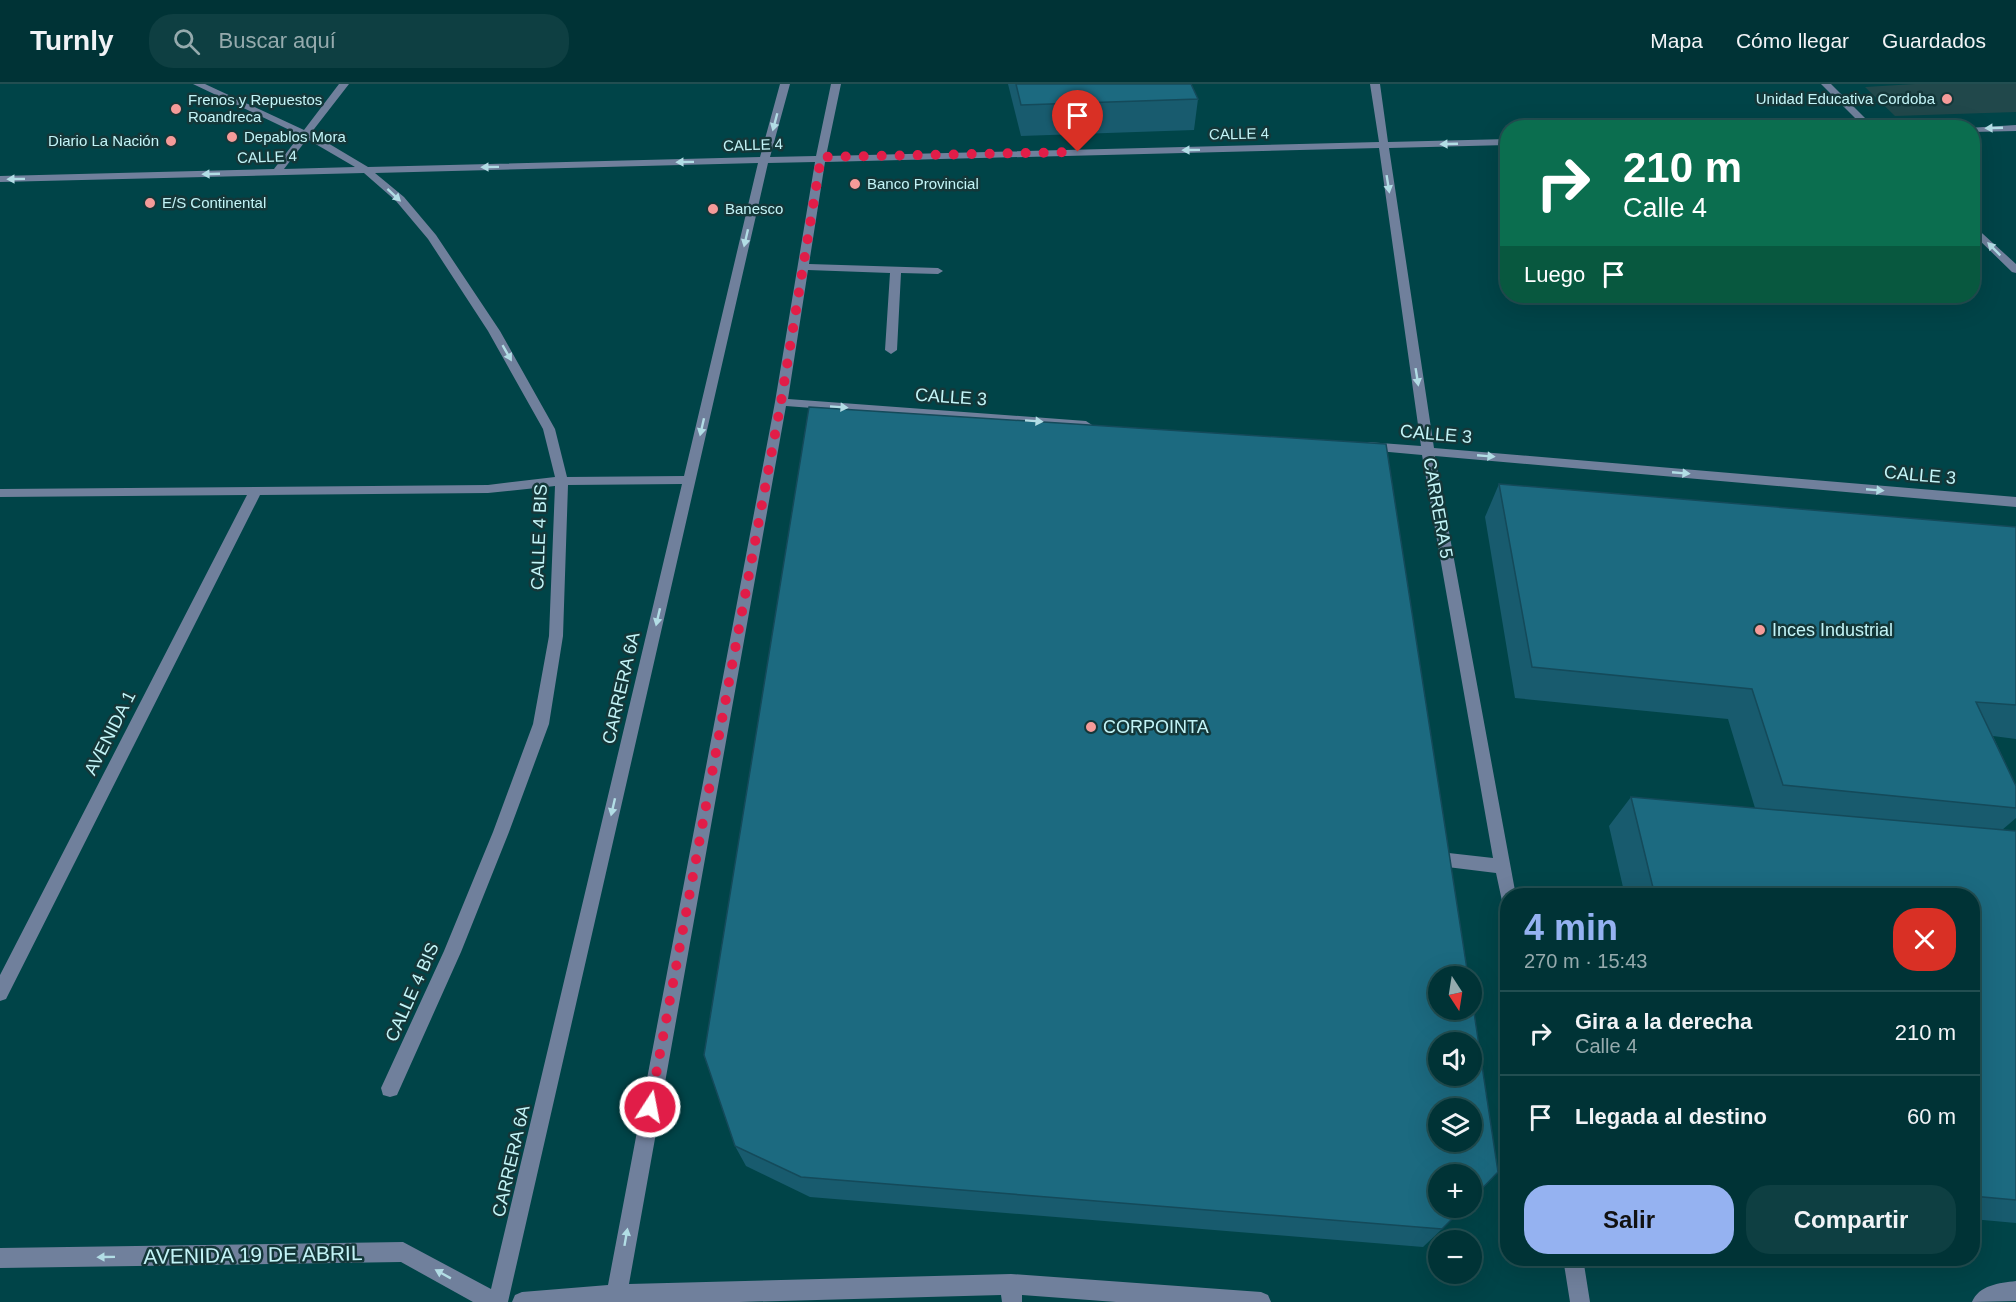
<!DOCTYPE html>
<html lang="es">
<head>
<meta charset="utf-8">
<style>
  body { margin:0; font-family:Helvetica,sans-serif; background:#0e3f42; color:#f1f3f6; height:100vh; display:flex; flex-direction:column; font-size:22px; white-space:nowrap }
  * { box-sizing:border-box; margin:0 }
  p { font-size:20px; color:#95aaad }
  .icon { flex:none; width:33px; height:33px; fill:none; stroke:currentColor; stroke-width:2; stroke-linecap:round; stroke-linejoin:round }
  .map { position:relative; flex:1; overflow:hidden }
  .sheet { position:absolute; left:1500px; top:804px; width:480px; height:378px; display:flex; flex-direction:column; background:#003336; border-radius:24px; box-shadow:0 6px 24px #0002,0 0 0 2px #224e51 }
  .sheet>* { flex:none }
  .guide { position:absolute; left:1500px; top:36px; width:480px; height:183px; border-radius:24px; box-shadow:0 6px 24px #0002,0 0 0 2px #224e51; background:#0b6e4f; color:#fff; overflow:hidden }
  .needle { width:39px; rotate:168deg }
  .tools { position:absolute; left:1428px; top:882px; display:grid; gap:12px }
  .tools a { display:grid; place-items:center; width:54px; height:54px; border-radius:50%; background:#003336; box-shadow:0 6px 24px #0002,0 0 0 2px #224e51; font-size:30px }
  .pin { position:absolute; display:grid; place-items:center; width:51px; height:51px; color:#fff; margin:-62px -26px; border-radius:50% 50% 50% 0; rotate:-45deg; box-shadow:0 0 6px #0007 }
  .pin .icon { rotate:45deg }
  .me { position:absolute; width:66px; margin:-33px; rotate:11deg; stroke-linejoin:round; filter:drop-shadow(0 0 4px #0008) }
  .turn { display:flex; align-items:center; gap:21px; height:126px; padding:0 24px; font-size:27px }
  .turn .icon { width:78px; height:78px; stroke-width:2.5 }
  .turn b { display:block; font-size:42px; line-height:51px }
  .then { display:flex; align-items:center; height:57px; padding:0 24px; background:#0003; gap:12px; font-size:22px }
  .round { display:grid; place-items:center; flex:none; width:63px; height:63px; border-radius:24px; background:#0e3f42 }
  .head { display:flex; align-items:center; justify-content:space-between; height:102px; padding:0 24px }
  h1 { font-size:36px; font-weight:700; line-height:45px; color:#95b2f1 }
  .primary-button { display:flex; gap:12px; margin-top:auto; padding:12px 24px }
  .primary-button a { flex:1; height:69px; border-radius:24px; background:#95b2f1; color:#111; font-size:24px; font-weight:700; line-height:69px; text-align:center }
  .primary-button a+a { background:#0e3f42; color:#f1f3f6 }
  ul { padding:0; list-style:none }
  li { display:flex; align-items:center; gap:18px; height:84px; padding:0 24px; border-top:2px solid #224e51 }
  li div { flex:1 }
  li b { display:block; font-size:22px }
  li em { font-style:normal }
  header { display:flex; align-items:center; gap:36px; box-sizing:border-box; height:84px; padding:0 30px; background:#003336; border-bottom:2px solid #224e51 }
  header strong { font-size:28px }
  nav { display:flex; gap:33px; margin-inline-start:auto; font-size:21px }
  .search { width:420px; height:54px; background:#0e3f42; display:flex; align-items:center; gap:15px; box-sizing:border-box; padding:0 21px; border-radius:24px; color:#95aaad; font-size:22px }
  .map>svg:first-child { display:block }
  .built { fill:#21484b }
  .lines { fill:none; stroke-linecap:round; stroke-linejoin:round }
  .minor { fill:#70809c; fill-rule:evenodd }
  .wall { fill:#185b6e }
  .building { fill:#1c6a80; stroke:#144a5a; stroke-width:1.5; fill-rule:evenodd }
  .oneway { fill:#b2dde5 }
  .route { stroke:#e11d48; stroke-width:10; stroke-dasharray:0 18 }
  .poi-dot { fill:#f59b99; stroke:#143739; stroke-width:2 }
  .labels { text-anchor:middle; stroke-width:5; stroke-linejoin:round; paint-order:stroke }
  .far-poi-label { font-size:15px; fill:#c3f4f7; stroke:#143739; text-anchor:start }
  .far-street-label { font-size:15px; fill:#c3f4f7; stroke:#143739 }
  .street-label { font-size:18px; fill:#c3f4f7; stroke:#143739 }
  .poi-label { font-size:18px; fill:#c3f4f7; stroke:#143739; text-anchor:start }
  .near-street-label { font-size:21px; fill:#c3f4f7; stroke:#143739 }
</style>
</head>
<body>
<header>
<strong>Turnly</strong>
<div class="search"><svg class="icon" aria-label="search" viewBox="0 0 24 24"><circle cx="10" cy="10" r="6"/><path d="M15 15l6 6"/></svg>Buscar aquí</div>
<nav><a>Mapa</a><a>Cómo llegar</a><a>Guardados</a></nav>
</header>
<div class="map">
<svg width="2016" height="1218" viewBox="0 0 2016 1218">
  <rect width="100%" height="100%" fill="#004448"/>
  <path class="built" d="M1915,0H2016V28L1895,32L1865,3Z"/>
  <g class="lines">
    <path class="minor" d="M193,0H205L304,46L339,0H349L311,49L368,83L760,73L780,0H790L770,73L816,72L831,0H841L826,72L1379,58L1370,0H1380L1388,58L1508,55V61L1389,64L1434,364L2016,413V423L1435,372L1516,812H1508V819L1502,817L1496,789L1431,781L1425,779L1423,774L1425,769L1431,767L1493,774L1422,371L1367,366L1361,362L1367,358L1421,362L1379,64L825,78L809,180L938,184L943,187L938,190L901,189L897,266L891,270L885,266L890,189L808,186L788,315L1086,337L1092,341L1086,345L786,322L629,1200L1011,1190L1261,1208L1268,1211L1271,1218H1116L1022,1211V1218H1002L1001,1211L739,1218H512L515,1211L522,1208L608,1201L775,318L815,78L768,79L508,1218H473L401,1178L0,1184V1164L403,1158L491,1205L682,400L568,401L563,552L549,640L509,748L461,868L397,1011L390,1013L383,1011L381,1004L444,867L493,748L533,640L549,552L555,402L488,409L260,411L6,915L0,917V891L247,411L0,413V405L488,401L555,393L543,345L488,247L428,155L396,117L364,89L0,98V92L274,85L300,51ZM307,55L355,83L284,85ZM758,79L684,392L567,393L555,345L500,247L436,151L404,113L375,89Z
      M1821,0H1831L1875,44H1865Z
      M2016,41V47L1972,48V44H1968Z
      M1972,140L2016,180V189L2012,188L1972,149Z
      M1563,1174H1583L1590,1218H1570Z
      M2016,1197V1217L1972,1218C1979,1201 1999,1199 2016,1197Z"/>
  </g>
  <path class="wall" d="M1008,0H1191L1198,15L1194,46L1021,52Z
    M1499,400L2016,443V655L1993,652L2016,702V734L2002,746L2016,747V1139L1972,1135V812H1625L1609,742L1631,713L1755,724L1728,635L1515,614L1485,433Z
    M735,1062L1442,1145L1423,1163L810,1113L746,1082Z"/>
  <path class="building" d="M1016,0H1191L1198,15L1021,21Z
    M809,323L1386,360L1468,892H1438V926H1472V915L1498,1088L1472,1115V1090H1438V1124H1463L1442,1145L801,1093L735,1062L704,971ZM1438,958H1472V992H1438ZM1438,1024H1472V1058H1438Z
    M1499,400L2016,443V621L1976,618L2016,702V724L1783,701L1752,605L1532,583Z
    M1631,713L2016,747V1116L1972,1112V812H1655Z"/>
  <defs><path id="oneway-solid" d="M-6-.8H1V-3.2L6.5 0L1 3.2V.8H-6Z" transform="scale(1.5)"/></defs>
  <g class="oneway">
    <use href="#oneway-solid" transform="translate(775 38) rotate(105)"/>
    <use href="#oneway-solid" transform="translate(1994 44) rotate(178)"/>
    <use href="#oneway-solid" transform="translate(1449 60) rotate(178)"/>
    <use href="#oneway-solid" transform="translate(1191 66) rotate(179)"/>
    <use href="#oneway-solid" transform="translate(685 78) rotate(179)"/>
    <use href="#oneway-solid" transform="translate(490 83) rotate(179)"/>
    <use href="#oneway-solid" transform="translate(211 90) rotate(178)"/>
    <use href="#oneway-solid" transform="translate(16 95) rotate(179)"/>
    <use href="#oneway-solid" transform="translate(1388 100) rotate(81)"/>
    <use href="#oneway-solid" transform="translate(394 111) rotate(43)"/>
    <use href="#oneway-solid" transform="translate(746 154) rotate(103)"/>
    <use href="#oneway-solid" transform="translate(1994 165) rotate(-135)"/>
    <use href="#oneway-solid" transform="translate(507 269) rotate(60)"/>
    <use href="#oneway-solid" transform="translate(1417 293) rotate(81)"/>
    <use href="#oneway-solid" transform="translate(839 323) rotate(4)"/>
    <use href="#oneway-solid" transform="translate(1034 337) rotate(4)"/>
    <use href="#oneway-solid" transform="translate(702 343) rotate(103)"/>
    <use href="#oneway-solid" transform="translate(1486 372) rotate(5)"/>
    <use href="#oneway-solid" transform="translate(1681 389) rotate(5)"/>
    <use href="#oneway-solid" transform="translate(1875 406) rotate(5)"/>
    <use href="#oneway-solid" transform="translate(658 533) rotate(103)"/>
    <use href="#oneway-solid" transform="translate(613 723) rotate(103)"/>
    <use href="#oneway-solid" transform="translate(626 1153) rotate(-80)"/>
    <use href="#oneway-solid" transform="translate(106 1173) rotate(179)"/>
    <use href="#oneway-solid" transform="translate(443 1190) rotate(-151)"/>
  </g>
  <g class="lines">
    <path class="route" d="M650,1023L781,318L821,73L1078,68"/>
  </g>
  <g class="poi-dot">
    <circle cx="1947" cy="15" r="6"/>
    <circle cx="176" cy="25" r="6"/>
    <circle cx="232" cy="53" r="6"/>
    <circle cx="171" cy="57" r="6"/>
    <circle cx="855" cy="100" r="6"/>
    <circle cx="150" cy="119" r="6"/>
    <circle cx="713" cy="125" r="6"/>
    <circle cx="1760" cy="546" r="6"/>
    <circle cx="1091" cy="643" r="6"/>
  </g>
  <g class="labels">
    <g class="far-poi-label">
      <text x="1935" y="20" text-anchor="end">Unidad Educativa Cordoba</text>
      <text x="188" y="21">Frenos y Repuestos<tspan x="188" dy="17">Roandreca</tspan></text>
      <text x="244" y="58">Depablos Mora</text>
      <text x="159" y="62" text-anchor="end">Diario La Nación</text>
      <text x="867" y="105">Banco Provincial</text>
      <text x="162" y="124">E/S Continental</text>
      <text x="725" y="130">Banesco</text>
    </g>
    <g class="far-street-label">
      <text transform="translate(1239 50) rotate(-1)" y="5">CALLE 4</text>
      <text transform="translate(753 61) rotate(-2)" y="5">CALLE 4</text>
      <text transform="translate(267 73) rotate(-2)" y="5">CALLE 4</text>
    </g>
    <g class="street-label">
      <text transform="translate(951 313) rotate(4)" y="6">CALLE 3</text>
      <text transform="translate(1436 350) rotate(5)" y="6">CALLE 3</text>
      <text transform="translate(1920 391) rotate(5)" y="6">CALLE 3</text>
      <text transform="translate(1438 424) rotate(80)" y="6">CARRERA 5</text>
      <text transform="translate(539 453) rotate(-88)" y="6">CALLE 4 BIS</text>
      <text transform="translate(621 604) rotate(-77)" y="6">CARRERA 6A</text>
      <text transform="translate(110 649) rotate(-63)" y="6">AVENIDA 1</text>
      <text transform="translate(412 908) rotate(-66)" y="6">CALLE 4 BIS</text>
      <text transform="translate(511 1077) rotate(-77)" y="6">CARRERA 6A</text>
    </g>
    <g class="poi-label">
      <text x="1772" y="552">Inces Industrial</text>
      <text x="1103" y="649">CORPOINTA</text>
    </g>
    <g class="near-street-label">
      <text transform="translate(253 1171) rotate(-1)" y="7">AVENIDA 19 DE ABRIL</text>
    </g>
  </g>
</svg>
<div class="tools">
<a><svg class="needle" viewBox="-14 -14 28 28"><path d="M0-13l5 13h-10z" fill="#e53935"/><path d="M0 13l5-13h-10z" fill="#95aaad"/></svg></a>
<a><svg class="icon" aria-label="sound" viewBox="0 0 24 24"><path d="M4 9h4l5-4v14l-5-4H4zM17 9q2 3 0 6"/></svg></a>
<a><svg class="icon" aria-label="layers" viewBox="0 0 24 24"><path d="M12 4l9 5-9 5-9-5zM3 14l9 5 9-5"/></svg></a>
<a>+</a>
<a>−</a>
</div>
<div class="pin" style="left:1078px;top:68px;background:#d93025"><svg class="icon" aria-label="arrive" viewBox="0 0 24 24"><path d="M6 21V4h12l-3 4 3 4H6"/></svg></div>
<svg class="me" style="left:650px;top:1023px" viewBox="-20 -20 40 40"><circle r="17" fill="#e11d48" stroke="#fff" stroke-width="3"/><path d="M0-11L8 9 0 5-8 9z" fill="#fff"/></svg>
<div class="guide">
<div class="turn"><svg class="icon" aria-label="right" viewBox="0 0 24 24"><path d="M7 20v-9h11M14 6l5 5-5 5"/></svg><div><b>210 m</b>Calle 4</div></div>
<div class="then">Luego<svg class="icon" aria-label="arrive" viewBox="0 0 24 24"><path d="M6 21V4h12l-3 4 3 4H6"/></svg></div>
</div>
<section class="sheet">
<div class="head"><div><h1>4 min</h1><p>270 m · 15:43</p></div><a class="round" style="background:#d93025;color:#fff"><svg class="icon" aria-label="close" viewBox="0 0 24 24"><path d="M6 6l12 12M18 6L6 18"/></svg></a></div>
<ul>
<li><svg class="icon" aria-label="right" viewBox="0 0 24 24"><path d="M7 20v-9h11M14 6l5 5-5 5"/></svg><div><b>Gira a la derecha</b><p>Calle 4</p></div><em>210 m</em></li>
<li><svg class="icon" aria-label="arrive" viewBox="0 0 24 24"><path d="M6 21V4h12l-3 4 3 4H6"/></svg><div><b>Llegada al destino</b></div><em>60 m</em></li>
</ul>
<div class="primary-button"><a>Salir</a><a>Compartir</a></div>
</section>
</div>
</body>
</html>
